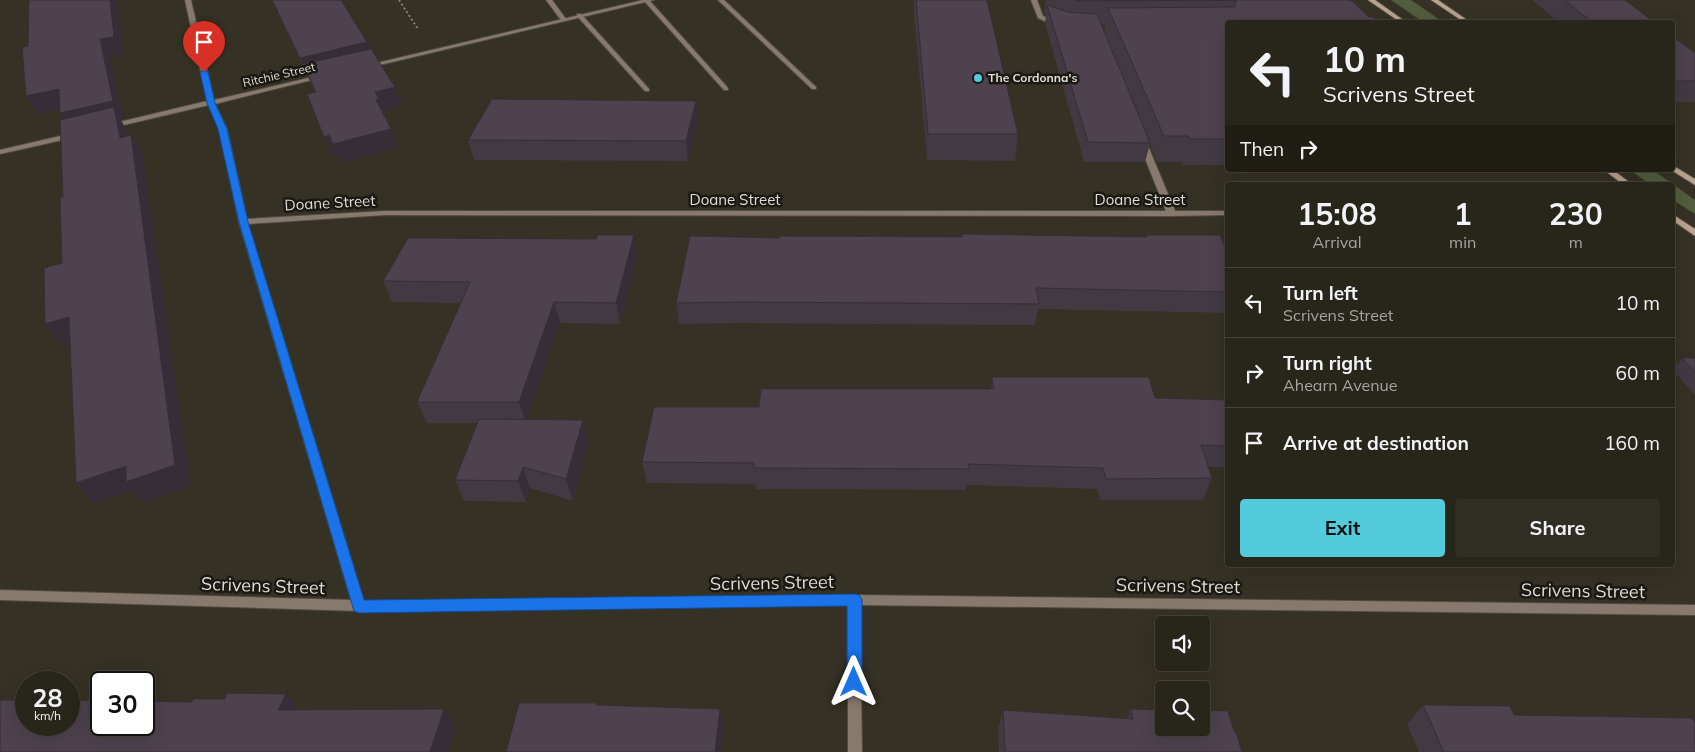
<!DOCTYPE html>
<html lang="en">
<head>
<meta charset="utf-8">
<style>
  body { margin:0; font-family:Mulish,sans-serif; background:#302d24; color:#f1f3f6; height:100vh; display:flex; flex-direction:column; font-size:19px; white-space:nowrap }
  * { box-sizing:border-box; margin:0 }
  p { font-size:16px; color:#a5a5a3 }
  .icon { flex:none; width:28px; height:28px; fill:none; stroke:currentColor; stroke-width:2; stroke-linecap:round; stroke-linejoin:round }
  .map { position:relative; flex:1; overflow:hidden }
  .details { position:absolute; left:1225px; top:182px; width:450px; height:385px; display:flex; flex-direction:column; background:#28251b; border-radius:5px; box-shadow:0 5px 20px #0002,0 0 0 1px #44423a }
  .details>* { flex:none }
  .guide { position:absolute; left:1225px; top:20px; width:450px; height:152px; border-radius:5px; box-shadow:0 5px 20px #0002,0 0 0 1px #44423a; background:#28251b; color:#f1f3f6; overflow:hidden }
  .buttons { position:absolute; left:1155px; top:616px; display:grid; gap:10px }
  .buttons a { display:grid; place-items:center; width:55px; height:55px; border-radius:5px; background:#28251b; box-shadow:0 5px 20px #0002,0 0 0 1px #44423a; font-size:25px }
  .speed { position:absolute; left:15px; top:671px; display:flex; gap:10px; font-size:25px; font-weight:700; text-align:center }
  .speed>* { display:grid; place-content:center; width:65px; height:65px; border-radius:50%; background:#28251b; box-shadow:0 5px 20px #0002,0 0 0 1px #44423a; line-height:1 }
  .speed small { font-size:12px; font-weight:400 }
  .speed .limit { border:2px solid #111; border-radius:8px; background:#fff; color:#111 }
  .pin { position:absolute; display:grid; place-items:center; width:42px; height:42px; color:#fff; margin:-51px -21px; border-radius:50% 50% 50% 0; rotate:-45deg; box-shadow:0 0 5px #0007 }
  .pin .icon { rotate:45deg }
  .me { position:absolute; width:55px; margin:-28px; rotate:0deg; stroke-linejoin:round; filter:drop-shadow(0 0 4px #0008) }
  .turn { display:flex; align-items:center; gap:18px; height:105px; padding:0 15px; font-size:22px }
  .turn .icon { width:65px; height:65px; stroke-width:2.5 }
  .turn b { display:block; font-size:35px; line-height:42px }
  .then { display:flex; align-items:center; height:48px; padding:0 15px; background:#0003; gap:10px; font-size:19px }
  .eta { display:flex; justify-content:space-evenly; align-items:center; height:85px; text-align:center }
  .eta b { font-size:30px; font-weight:700; line-height:35px }
  .primary-button { display:flex; gap:10px; margin-top:auto; padding:10px 15px }
  .primary-button a { flex:1; height:58px; border-radius:5px; background:#53cbdc; color:#111; font-size:20px; font-weight:700; line-height:58px; text-align:center }
  .primary-button a+a { background:#302d24; color:#f1f3f6 }
  ul { padding:0; list-style:none }
  li { display:flex; align-items:center; gap:15px; height:70px; padding:0 15px; border-top:1px solid #44423a }
  li div { flex:1 }
  li b { display:block; font-size:19px }
  li em { font-style:normal }
  .map>svg:first-child { display:block }
  .green { fill:#525d3d }
  .lines { fill:none; stroke-linecap:round; stroke-linejoin:round }
  .lane-casing { stroke:#504d40; stroke-width:2 }
  .street-casing { stroke:#504d40; stroke-width:2 }
  .secondary-casing { stroke:#504d40; stroke-width:2 }
  .path { stroke:#838075; stroke-width:2; stroke-dasharray:2 2.5; stroke-linecap:butt }
  .lane { fill:#88796d; fill-rule:evenodd }
  .street { fill:#88796d; fill-rule:evenodd }
  .secondary { fill:#b9a28e; fill-rule:evenodd }
  .wall { fill:#423942; fill-rule:evenodd }
  .shaded-wall { fill:#362e36 }
  .building { fill:#4d424d; stroke:#362e36 }
  .route { fill:#1a73e8; stroke:#114b97 }
  .poi-dot { fill:#53cbdc; stroke:#1b1913; stroke-width:2 }
  .labels { text-anchor:middle; stroke-width:5; stroke-linejoin:round; paint-order:stroke }
  .far-street-label { font-size:12px; fill:#dfddd5; stroke:#1b1913 }
  .far-poi-label { font-size:12px; font-weight:bold; fill:#dfddd5; stroke:#1b1913; text-anchor:start }
  .street-label { font-size:15px; fill:#dfddd5; stroke:#1b1913 }
  .near-street-label { font-size:18px; fill:#dfddd5; stroke:#1b1913 }
</style>
</head>
<body>
<div class="map">
<svg width="1695" height="752" viewBox="0 0 1695 752">
  <rect width="100%" height="100%" fill="#353124"/>
  <path class="green" d="M1391,0H1411L1443,22H1423Z
    M1630,170H1653L1695,200V214L1673,200L1672,185H1651Z"/>
  <g class="lines">
    <defs>
      <path id="lane" d="M546,0H552L566,19L565,20H561Z
        M645,0H649L728,88V90H724L645,2Z
        M718,0H724L816,87V89H812Z
        M577,14H581L649,89V91H645L577,16Z"/>
      <path id="street" d="M185,0H191L214,100L321,75L324,77L215,104L227,129L247,219L385,211H1166L1138,141L1142,139L1146,141L1175,211H1228V215L1172,216L385,215L248,224L364,601L854,595L1695,605V615L860,605L862,752H848V605L359,611L0,600V590L351,600L239,222L219,129L209,105L111,128L107,126L111,124L207,101Z
        M643,0H654L367,68L364,66Z
        M1031,0H1037L1043,16L1059,24V26H1055L1038,18Z
        M73,133H76V137L0,154V150Z"/>
      <path id="secondary" d="M1368,0H1375L1406,22H1400Z
        M1431,0H1438L1470,22H1464Z
        M1672,165L1695,179V185L1671,170H1672Z
        M1604,170H1613L1633,185H1624Z
        M1672,214L1695,229V236L1672,220Z"/>
    </defs>
    <use href="#lane" class="lane-casing"/>
    <use href="#street" class="street-casing"/>
    <use href="#secondary" class="secondary-casing"/>
    <path class="path" d="M399,0L418,29"/>
    <use href="#lane" class="lane"/>
    <use href="#street" class="street"/>
    <use href="#secondary" class="secondary"/>
  </g>
  <path class="wall" d="M272,0H341L367,42L370,49L395,87L402,106L383,111L391,129L398,148L341,163L338,155L333,156L315,92Z
    M914,0H987L1018,134L1015,161L927,160L914,13Z
    M1046,0H1348L1228,22V165H1183L1182,162H1157L1150,144L1145,162H1084L1045,23L1046,15L1044,13ZM1101,24H1105L1104,31Z
    M1532,0H1625L1654,22H1558Z
    M1672,36L1695,53V102H1672Z
    M696,101L699,120L688,161L474,160L468,140Z
    M1332,170H1498V171Z
    M962,234L1146,237L1147,235L1228,248V313L1038,309L1035,325L742,323L679,324L676,303L780,238L962,237Z
    M596,239L638,256L620,324L560,323L527,419L583,420L589,441L573,501L530,488L526,502L464,501L455,480L478,423H427L417,402L461,303L392,302L383,281Z
    M1682,358H1695V395L1673,370Z
    M992,377L1155,398L1228,400V467H1208L1212,478L1203,500H1100L1097,489L967,485L966,490L756,489L755,484L647,483L642,462L759,407L991,389Z
    M1423,705L1514,715L1695,752H1419L1407,724Z
    M1131,709L1234,732L1242,752H999L998,729L1003,710L1127,718Z"/>
  <path class="shaded-wall" d="M110,0H117L124,54L110,57L124,119L121,120L125,127L132,157L71,132L60,113Z
    M367,42L374,61L303,64L308,76L300,58Z
    M395,87L402,106L383,111L386,118L376,100L375,92Z
    M59,89L70,107L38,114L26,96Z
    M696,101L699,120L688,161L686,141Z
    M391,129L398,148L341,163L338,155L333,156L324,137Z
    M131,135L143,155L191,486L144,503L133,490L95,504L76,483L126,466Z
    M634,235L638,256L620,324L616,303Z
    M554,302L560,323L526,423L519,402Z
    M69,317L85,338L61,345L45,324Z
    M583,420L589,441L573,501L566,479Z
    M523,467L530,488L526,502L518,481Z
    M286,694L302,713L278,710Z
    M444,709L456,728L448,752H430Z
    M720,709L724,728L721,752H715Z"/>
  <path class="building" d="M29,0H110L114,37L100,39L113,101L60,113L59,89L26,96L22,47L28,46Z
    M272,0H341L367,42L300,58Z
    M916,0H987L1018,134H928Z
    M1076,0H1348L1352,1L1369,17H1373L1378,22H1228V139H1190L1189,136H1164L1108,8L1235,7L1236,0L1081,1Z
    M1565,0H1625L1654,22H1592Z
    M1047,5L1068,12L1097,14L1150,143L1088,142Z
    M1672,36L1695,53V81H1672Z
    M371,49L395,87L375,92L379,99L376,100L391,129L333,144L329,135L324,137L307,94L316,92L303,64Z
    M492,99L696,101L686,141L468,140Z
    M114,107L120,138L131,135L175,465L126,482V466L76,483L69,317L45,324L44,268L62,263L60,197H63L60,120Z
    M962,234L1147,237V235H1220L1225,248H1228V292L1036,288L1039,304L740,302L676,303L690,236L780,238V236L962,237Z
    M598,235H634L616,303L554,302L519,402H417L470,282L383,281L408,238L596,239Z
    M1682,358H1695V372Z
    M992,377H1149L1155,398L1228,400V446L1201,445L1212,478L1106,479L1103,468L968,464L969,469L754,468V463L642,462L654,407H759L761,389H994Z
    M479,419L583,420L566,479L523,467L518,481L455,480Z
    M227,693L286,694L278,710L444,709L430,752H0V700H26V725H69V700L101,701V725H144V701L192,702L193,699H225Z
    M519,703H597L596,705L720,709L715,752H506Z
    M1423,705L1510,706L1514,715L1692,718L1695,723V752H1444Z
    M1131,709L1164,710V728H1201V710L1228,711L1234,732H1236L1242,752H1005L1003,710L1133,719Z"/>
  <path class="route" d="M204,70L208,72L215,103L227,129L248,222L364,600L854,594L859,595L862,600V682L860,687L854,689L849,687L847,682V606L359,613L354,611L239,222L218,129L207,103L200,72Z"/>
  <circle class="poi-dot" cx="978" cy="78" r="5"/>
  <g class="labels">
    <g class="far-street-label">
      <text transform="translate(279 75) rotate(-13)" y="4">Ritchie Street</text>
    </g>
    <g class="far-poi-label">
      <text x="988" y="82">The Cordonna's</text>
    </g>
    <g class="street-label">
      <text x="735" y="205">Doane Street</text>
      <text x="1140" y="205">Doane Street</text>
      <text transform="translate(330 203) rotate(-3)" y="5">Doane Street</text>
    </g>
    <g class="near-street-label">
      <text transform="translate(772 583) rotate(-1)" y="6">Scrivens Street</text>
      <text transform="translate(263 586) rotate(2)" y="6">Scrivens Street</text>
      <text transform="translate(1178 586) rotate(1)" y="6">Scrivens Street</text>
      <text transform="translate(1583 591) rotate(1)" y="6">Scrivens Street</text>
    </g>
  </g>
</svg>
<div class="buttons">
<a><svg class="icon" aria-label="sound" viewBox="0 0 24 24"><path d="M4 9h4l5-4v14l-5-4H4zM17 9q2 3 0 6"/></svg></a>
<a><svg class="icon" aria-label="search" viewBox="0 0 24 24"><circle cx="10" cy="10" r="6"/><path d="M15 15l6 6"/></svg></a>
</div>
<div class="speed"><div>28<small>km/h</small></div><div class="limit">30</div></div>
<div class="pin" style="left:204px;top:72px;background:#d93025"><svg class="icon" aria-label="arrive" viewBox="0 0 24 24"><path d="M6 21V4h12l-3 4 3 4H6"/></svg></div>
<svg class="me" style="left:854px;top:682px" viewBox="-20 -20 40 40"><path d="M0-17L14 15 0 8-14 15z" fill="#1a73e8" stroke="#fff" stroke-width="4"/></svg>
<div class="guide">
<div class="turn"><svg class="icon" aria-label="left" viewBox="0 0 24 24"><path d="M17 20v-9H6M10 6l-5 5 5 5"/></svg><div><b>10 m</b>Scrivens Street</div></div>
<div class="then">Then<svg class="icon" aria-label="right" viewBox="0 0 24 24"><path d="M7 20v-9h11M14 6l5 5-5 5"/></svg></div>
</div>
<section class="details">
<div class="eta">
<div><b>15:08</b><p>Arrival</p></div>
<div><b>1</b><p>min</p></div>
<div><b>230</b><p>m</p></div>
</div>
<ul>
<li><svg class="icon" aria-label="left" viewBox="0 0 24 24"><path d="M17 20v-9H6M10 6l-5 5 5 5"/></svg><div><b>Turn left</b><p>Scrivens Street</p></div><em>10 m</em></li>
<li><svg class="icon" aria-label="right" viewBox="0 0 24 24"><path d="M7 20v-9h11M14 6l5 5-5 5"/></svg><div><b>Turn right</b><p>Ahearn Avenue</p></div><em>60 m</em></li>
<li><svg class="icon" aria-label="arrive" viewBox="0 0 24 24"><path d="M6 21V4h12l-3 4 3 4H6"/></svg><div><b>Arrive at destination</b></div><em>160 m</em></li>
</ul>
<div class="primary-button"><a>Exit</a><a>Share</a></div>
</section>
</div>
</body>
</html>
